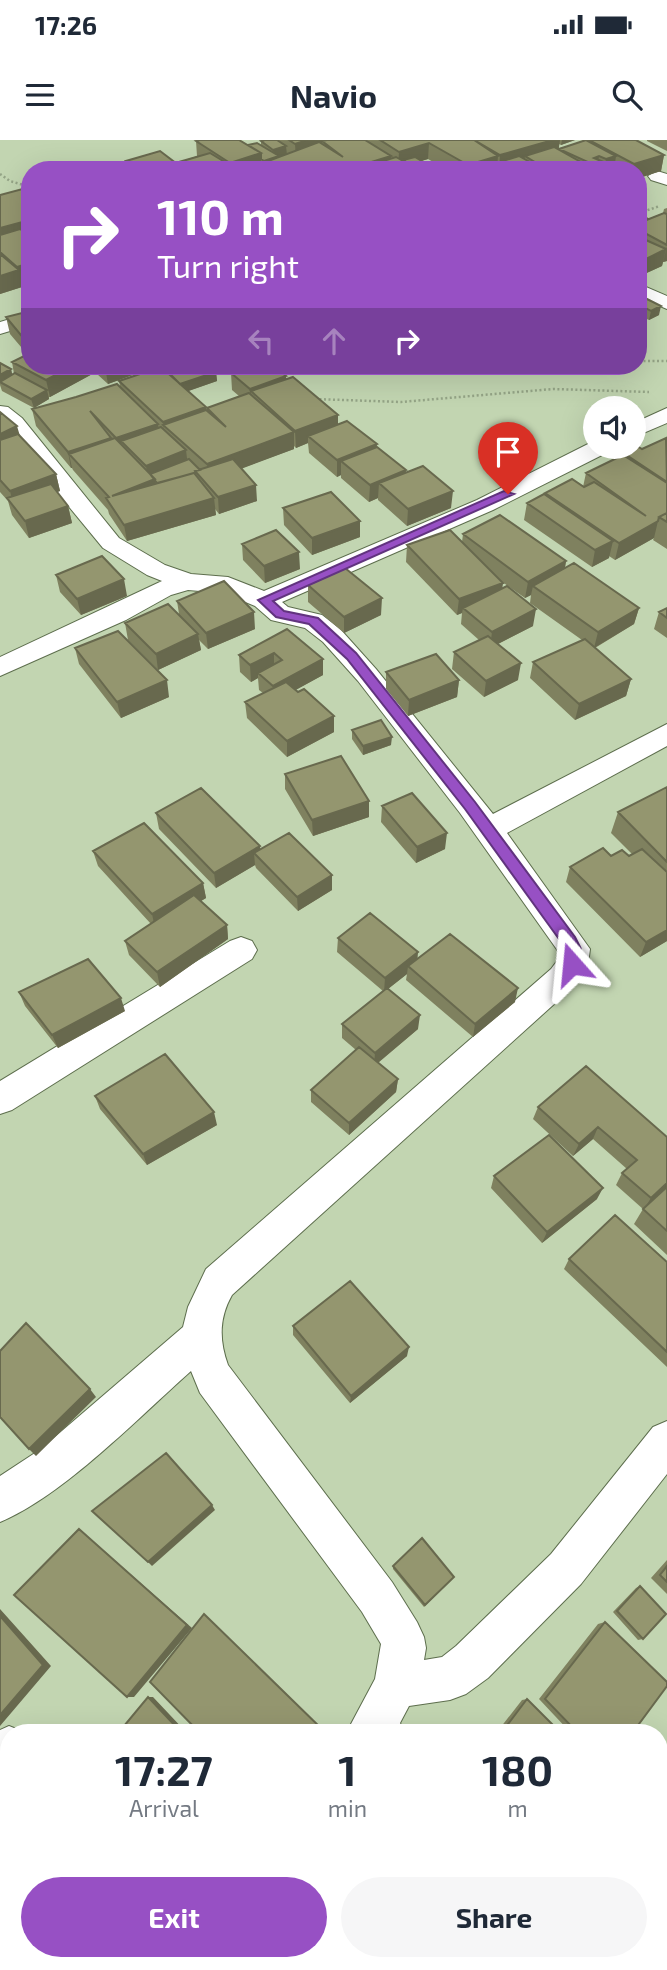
<!DOCTYPE html>
<html lang="en">
<head>
<meta charset="utf-8">
<style>
  body { margin:0; font-family:"Exo 2",sans-serif; background:#f6f6f7; color:#1f2937; height:100vh; display:flex; flex-direction:column; font-size:26px; white-space:nowrap }
  * { box-sizing:border-box; margin:0 }
  p { font-size:23px; color:#747a83 }
  .icon { flex:none; width:38px; height:38px; fill:none; stroke:currentColor; stroke-width:2; stroke-linecap:round; stroke-linejoin:round }
  .map { position:relative; flex:1; overflow:hidden }
  .panel { position:absolute; left:0px; top:1584px; width:668px; height:247px; display:flex; flex-direction:column; background:#fff; border-radius:28px 28px 0 0; box-shadow:0 7px 28px #0002 }
  .panel>* { flex:none }
  .banner { position:absolute; left:21px; top:21px; width:626px; height:214px; border-radius:28px; box-shadow:0 7px 28px #0002; background:#9750c4; color:#fff; overflow:hidden }
  .fabs { position:absolute; left:583px; top:256px; display:grid; gap:14px }
  .fabs a { display:grid; place-items:center; width:63px; height:63px; border-radius:50%; background:#fff; box-shadow:0 7px 28px #0002; font-size:35px }
  .pin { position:absolute; display:grid; place-items:center; width:60px; height:60px; color:#fff; margin:-72px -30px; border-radius:50% 50% 50% 0; rotate:-45deg; box-shadow:0 0 7px #0007 }
  .pin .icon { rotate:45deg }
  .me { position:absolute; width:77px; margin:-38px; rotate:342deg; stroke-linejoin:round; filter:drop-shadow(0 0 5px #0008) }
  .turn { display:flex; align-items:center; gap:24px; height:147px; padding:0 21px; font-size:32px }
  .turn .icon { width:91px; height:91px; stroke-width:2.5 }
  .turn b { display:block; font-size:49px; line-height:60px }
  .lanes { display:flex; align-items:center; height:66px; padding:0 21px; background:#0003; justify-content:center; gap:35px; direction:ltr }
  .lanes .off { opacity:.35 }
  .eta { display:flex; justify-content:space-evenly; align-items:center; height:119px; text-align:center }
  .eta b { font-size:42px; font-weight:700; line-height:49px }
  .button { display:flex; gap:14px; margin-top:auto; padding:14px 21px }
  .button a { flex:1; height:80px; border-radius:42px; background:#9750c4; color:#fff; font-size:28px; font-weight:700; line-height:80px; text-align:center }
  .button a+a { background:#f6f6f7; color:#1f2937 }
  .status { display:flex; justify-content:space-between; align-items:center; height:49px; padding:0 35px; background:#fff; direction:ltr }
  .status svg { height:19px; fill:currentColor }
  header { display:flex; justify-content:space-between; align-items:center; height:91px; padding:0 21px; background:#fff; font-size:32px; font-weight:700 }
  .map>svg:first-child { display:block }
  .lines { fill:none; stroke-linecap:round; stroke-linejoin:round }
  .minor-casing { stroke:#5d6e4d; stroke-width:2 }
  .path { stroke:#94a486; stroke-width:2.5; stroke-dasharray:2 2.5; stroke-linecap:butt }
  .minor { fill:#fff; fill-rule:evenodd }
  .wall { fill:#7f815f }
  .shaded-wall { fill:#68694e }
  .building { fill:#94966f; stroke:#68694e; stroke-width:2 }
  .route { fill:#9750c4; stroke:#62347f; stroke-width:2 }
</style>
</head>
<body>
<div class="status"><b>17:26</b><svg viewBox="0 0 49 12"><path d="M0 12V9h3v3zM5 12V6h3v6zM10 12V3h3v9zM15 12V0h3v12zM26 1h20v11H26zM47 4h2v5h-2z"/></svg></div>
<header><svg class="icon" aria-label="menu" viewBox="0 0 24 24"><path d="M4 6h16M4 12h16M4 18h16"/></svg>Navio<svg class="icon" aria-label="search" viewBox="0 0 24 24"><circle cx="10" cy="10" r="6"/><path d="M15 15l6 6"/></svg></header>
<div class="map">
<svg width="667" height="1830" viewBox="0 0 667 1830">
  <rect width="100%" height="100%" fill="#c2d5b1"/>
  <g class="lines">
    <defs>
      <path id="minor" d="M657,31L667,34V45L651,40L648,36Z
        M639,144L667,156V169L639,157Z
        M30,173V185L0,194V182Z
        M0,266L8,267L22,278L119,398L165,425L191,434L228,437L264,451L477,360L594,301L595,306H613L610,311L493,370L282,462L288,467L322,475L341,490L376,529L493,674L667,584V606L507,693L590,809L588,824L573,847L232,1155C219,1178 219,1200 228,1225L392,1442L417,1482L424,1497L426,1508L424,1520L442,1517L456,1506L551,1414L653,1287L667,1281V1334L581,1444L488,1538L466,1554L450,1560L409,1566L400,1583L404,1592H355L351,1584L375,1539L381,1504L362,1472L200,1253L191,1231C139,1277 63,1356 0,1382V1336L41,1309L183,1187L188,1167L206,1129L551,829L557,821L558,811L460,673L358,541L323,502L305,488L271,480L255,466L224,453L188,450L171,455L126,480L0,536V517L162,441L147,435L103,408L0,283Z
        M667,268V283L634,297V283Z
        M241,797L252,801L257,810L252,819L12,970L0,974V941L230,801Z
        M9,1586L24,1592H9V1635L0,1639V1590Z
        M660,1779L667,1782V1830L643,1822H660Z
        M216,1822H268L272,1830H219Z"/>
    </defs>
    <use href="#minor" class="minor-casing"/>
    <path class="path" d="M0,34L10,41L30,47
      M639,73L660,66
      M639,221H667
      M521,226H532
      M315,259L401,262L553,249L649,252"/>
    <use href="#minor" class="minor"/>
  </g>
  <path class="wall" d="M265,0H575L561,5L559,4L558,10H559V9L585,0H636L664,15L661,31L639,38V30H447L428,19L421,21L430,26L429,30H96L127,26L126,21L179,25V22L197,16L196,1L248,5H261V1Z
    M647,0H667V11L647,1Z
    M30,47V141L21,143L22,147L0,154V55Z
    M667,68V121L663,122L662,126L640,136H639V74L648,79L663,73L664,69Z
    M639,161L659,175L649,180L639,175Z
    M28,167H30V226H157L108,244L97,234L96,232L50,257H49V259L34,268L2,251L0,245V223L11,229L12,235L14,234L12,222L27,214L10,194L6,177L29,171Z
    M253,226H275V227L286,239L338,275V285L377,307L406,333L451,368L407,386L378,360V358L369,362L341,338V335L337,337L309,313L308,303L296,308L294,306V309L242,328L257,361L219,374L215,369L216,375L127,401L109,374L108,370L73,330L72,328H71L36,286L32,269L120,246L119,241L169,233L216,232L217,241L188,251L207,271V268L239,256L232,250L231,233Z
    M361,226H394L371,234Z
    M0,272L20,296L56,334L60,351L57,352L68,366L72,383L29,398L12,375L8,361L0,352Z
    M667,299V409L653,400L654,398L615,420L609,416V418L592,427L524,380L527,363L545,355V353L583,347L586,333L621,316L622,312L642,309Z
    M283,368L360,381V397L312,415L284,385Z
    M463,394L566,421L565,428L639,468L634,484L595,508L631,539L626,556L575,580L530,538L533,522L582,500L530,463L531,455L525,458L501,441L502,448L533,486L498,504L518,540L484,557L452,529L454,512L479,500L461,484L462,473L457,475L406,422L407,405L462,402Z
    M242,404L300,429L265,443L243,420Z
    M56,435L127,456L81,475L60,452Z
    M308,445L381,475L344,493L308,462Z
    M177,461L255,489L208,509L199,500L201,510L158,530L128,500L125,483L179,474Z
    M667,468V498L654,489L659,472Z
    M287,489L323,535L295,550L334,592L287,617L247,578L245,562L263,553L259,550L258,538L251,542L240,532L239,515Z
    M75,508L169,557L121,578L79,524Z
    M386,532L459,540L457,557L408,576L386,549Z
    M352,590L391,605L363,615L352,599Z
    M285,634L369,677L313,696L285,649Z
    M667,647V801L640,817L566,742L570,727L629,716L632,714L611,693L618,672Z
    M382,666L445,709L416,723L381,682Z
    M156,673L260,710L332,750L298,771L256,728L255,725L216,748L159,689Z
    M93,711L203,743L206,758L201,761L227,785L228,799L160,847L129,815L125,801L151,784L98,726Z
    M338,798L418,819L515,862L473,897L406,840L407,834L388,849L418,889L378,923L398,939L396,952L349,995L311,962V950L356,910L342,898V884L383,851L337,812Z
    M19,852L125,871L58,908L25,866Z
    M95,956L217,985L147,1025L100,969Z
    M538,967L667,997V1115L634,1084L643,1069L616,1045L622,1033L627,1029L593,999L573,1016L533,979Z
    M494,1036L597,1059L542,1103L491,1048Z
    M569,1119L667,1122V1227L564,1129Z
    M293,1186L407,1216L350,1263L293,1195Z
    M667,1420V1454L651,1438Z
    M393,1426L454,1437L424,1467L393,1429Z
    M640,1446L643,1499L638,1500L613,1472L636,1448Z
    M605,1482L633,1592H570L539,1559L598,1484Z
    M527,1559L560,1592H497L522,1560Z
    M660,1611L665,1612L667,1614V1765L660,1756Z
    M439,1822H483L491,1830H433Z"/>
  <path class="shaded-wall" d="M307,0H342L322,1V11L296,19L295,4Z
    M553,0H560L558,14L525,16L524,23L499,30L500,15Z
    M562,0H575L561,5Z
    M429,3L428,19L398,28L399,12Z
    M286,6L287,15L264,27V21L274,18L273,10Z
    M261,13V30H230V23Z
    M664,15L661,31L639,38V30H633L634,24Z
    M391,16L390,30L364,27V30L358,26Z
    M498,16L497,29L490,25L489,30H468V25Z
    M599,16L598,22L601,21L599,30H591L594,18Z
    M616,16L614,30H604L606,19Z
    M228,24V30H209Z
    M430,26L429,30H417Z
    M30,80V93L24,88L26,98L0,96V88Z
    M667,106V121L663,122Z
    M666,109L662,126L640,136L644,120Z
    M30,123V141L21,143L22,147L0,154V136L18,130L17,127Z
    M661,166L659,175L649,180L651,171Z
    M30,198V216H29L25,200Z
    M73,226H95L96,232L50,257L46,240Z
    M108,226H157L108,244L105,227Z
    M372,226H394L371,234Z
    M11,229L13,238L0,242V235Z
    M216,232L217,241L180,254L179,245Z
    M286,236L287,253L251,251L252,266H251L250,249Z
    M47,250L49,259L34,268L31,259Z
    M206,267L207,284L163,285L165,299L163,282Z
    M338,275V292L308,296V303L296,308L295,291Z
    M158,284L160,300L121,301L123,314L116,298Z
    M17,286L22,303L0,312V294Z
    M294,292V309L209,341L207,324Z
    M111,298L114,315L69,314L72,328H71L68,312Z
    M377,304L376,321H341V335L337,337V320Z
    M186,310L188,327L155,340L157,356L115,373L112,356L148,342L146,326Z
    M406,330L405,347L379,343L378,358L369,362L370,345Z
    M56,334L60,351L14,368L10,351Z
    M256,345L257,361L219,374L218,357Z
    M453,351L451,368L407,386L408,369Z
    M214,358L216,375L127,401L124,385Z
    M68,366L72,383L29,398L25,381Z
    M360,381V397L312,415V398Z
    M658,381L654,398L615,420L619,403Z
    M613,401L609,418L592,427L595,410Z
    M299,412L300,429L265,443L264,426Z
    M566,421L563,438L533,446L531,455L525,458L528,442Z
    M124,439L127,456L81,475L77,459Z
    M503,443L501,459L463,468L462,473L457,475L459,459Z
    M382,458L381,475L344,493V477Z
    M639,468L634,484L594,508L598,492Z
    M536,469L533,486L490,508L492,492Z
    M254,472L255,489L208,509L206,493Z
    M198,494L201,510L158,530L156,514Z
    M274,513V529L258,533V538L251,542L250,525Z
    M323,519V535L274,562L273,546Z
    M521,523L518,540L484,557L486,541Z
    M631,539L626,556L575,580L579,564Z
    M167,540L169,557L121,578L117,562Z
    M459,540L457,557L408,576L409,560Z
    M334,576V592L287,617V601Z
    M392,597L391,605L363,615V606Z
    M369,661V677L313,696L312,680Z
    M447,693L445,709L416,723L417,707Z
    M260,706L261,720L254,713L255,725L216,748L214,733Z
    M332,735V750L298,771L297,757Z
    M203,743L206,758L155,788L152,774Z
    M227,785L228,799L160,847L157,832Z
    M667,790V801L640,817L646,802Z
    M418,812L417,826H408L407,834L384,852L385,838Z
    M518,848L515,862L473,897L475,884Z
    M121,858L125,871L58,908L52,895Z
    M420,875L418,889L374,926L375,913Z
    M398,939L396,952L349,995V983Z
    M214,972L217,985L147,1025L143,1014Z
    M598,987L593,999L573,1016L579,1004Z
    M667,1043V1048L644,1069L651,1058Z
    M603,1048L597,1059L542,1103L547,1092Z
    M409,1207L407,1216L350,1263L351,1256Z
    M90,1249L96,1257L36,1316L29,1309Z
    M212,1365L215,1370L152,1426L148,1422Z
    M79,1389L192,1488L134,1557H127Z
    M0,1469L51,1526L0,1586Z
    M148,1557H153L186,1592H181Z
    M106,1822H119L127,1830H113Z
    M481,1822H483L491,1830H488Z"/>
  <path class="building" d="M200,0H239L261,13L230,23L196,1Z
    M265,0H277L286,6L273,10L261,1Z
    M289,0H307L295,4Z
    M327,0H365L391,16L358,26L364,30H269L260,24L319,2L343,17L322,1Z
    M380,0H553L500,15L474,0L498,16L468,25L429,3L399,12Z
    M586,0L616,16L606,19L599,16L594,18L601,21L592,24L559,9Z
    M589,0H636L664,15L634,24Z
    M257,3L279,16L264,21L261,19V13L248,5Z
    M554,7L595,30H548L525,16Z
    M160,11L185,30H138L126,21Z
    M210,13L228,24L209,30H190L179,22Z
    M519,16L544,30H499L490,25Z
    M396,17L419,30H369L364,27Z
    M415,17L430,26L418,29L403,20Z
    M121,22L132,30H96Z
    M259,25L266,30H244Z
    M30,47V80L0,88V55Z
    M664,73L667,74V105L639,90V83Z
    M639,74L648,79L639,83Z
    M30,87V93L24,88Z
    M20,89L30,96V123L17,127L0,112V95Z
    M639,97L666,109L644,120L639,117Z
    M0,114L19,130L0,136Z
    M645,158L661,166L651,171L639,165V161Z
    M30,171V198L25,200L6,177Z
    M30,213V226H73L46,240L12,222Z
    M0,223L11,229L0,235Z
    M191,226H209L216,232L180,244L169,233Z
    M253,226H273L286,236L250,249L231,233Z
    M161,227L206,267L163,282L119,241Z
    M15,233L47,250L31,259L0,242Z
    M293,237L338,275L295,291L251,251Z
    M117,244L158,284L116,298L90,271L111,298L68,312L32,269L76,257Z
    M249,253L294,292L207,324L163,285L206,270L226,287L207,268Z
    M0,272L17,286L0,294Z
    M347,281L377,304L337,320L308,296Z
    M161,287L186,310L146,326L121,301Z
    M18,294L56,334L10,351L0,340V300Z
    M115,298L155,339L112,356L194,333L214,358L124,385L106,358L109,357L69,314Z
    M666,298L667,342L622,312L637,306L642,309Z
    M377,307L406,330L370,345L341,321Z
    M623,315L667,343V373L659,377L658,381L619,403L545,353L572,339L584,347L594,342L646,376L586,333Z
    M189,319L200,330L195,331V334L194,333L157,343L150,334Z
    M233,319L256,345L218,357L195,331Z
    M423,326L453,351L408,369L379,343Z
    M51,344L68,366L25,381L7,358Z
    M331,352L360,381L312,398L283,368Z
    M544,354L613,401L595,410L527,363Z
    M667,373V382L659,377Z
    M500,375L566,421L528,442L463,394Z
    M276,390L299,412L264,426L242,404Z
    M450,390L503,443L459,459L407,405Z
    M102,416L124,439L77,459L56,435Z
    M574,423L639,468L598,492L533,446Z
    M345,428L382,458L344,477L308,445Z
    M224,441L254,472L206,493L177,461Z
    M507,446L536,469L492,492L463,468Z
    M168,464L198,494L156,514L125,483Z
    M667,468V478L659,472Z
    M287,489L323,519L273,546L258,533L282,520L274,513L250,525L239,515Z
    M118,491L167,540L117,562L75,508Z
    M488,496L521,523L486,541L454,512Z
    M585,499L631,539L579,564L533,522Z
    M436,514L459,540L409,560L386,532Z
    M286,542L298,552L304,549L334,576L287,601L245,562Z
    M381,580L392,597L363,606L352,590Z
    M341,616L369,661L312,680L285,634Z
    M667,647V722L618,672Z
    M201,648L260,706L214,733L156,673Z
    M412,653L447,693L417,707L382,666Z
    M144,683L203,743L152,774L93,711Z
    M289,693L332,735L297,757L254,713Z
    M603,708L611,716L622,710L629,716L642,709L667,732V790L646,802L570,727Z
    M194,755L227,785L157,832L125,801Z
    M370,773L418,812L385,838L338,798Z
    M450,794L518,848L475,884L408,826Z
    M88,819L121,858L52,895L19,852Z
    M387,848L420,875L375,913L342,884Z
    M359,907L398,939L349,983L311,950Z
    M165,914L214,972L143,1014L95,956Z
    M586,926L667,997V1043L651,1058L622,1033L637,1020L598,987L579,1004L538,967Z
    M549,995L603,1048L547,1092L494,1036Z
    M667,1047V1091L643,1069Z
    M615,1075L667,1122V1212L569,1119Z
    M350,1141L409,1207L351,1256L293,1186Z
    M26,1183L90,1249L29,1309L0,1277V1211Z
    M166,1313L212,1365L148,1422L92,1371Z
    M79,1389L187,1485L127,1557L14,1455Z
    M422,1398L454,1437L425,1465L393,1426Z
    M667,1426V1442L660,1435Z
    M640,1446L666,1474L643,1499L617,1471Z
    M204,1474L325,1592H199L150,1542Z
    M0,1476L43,1525L0,1575Z
    M605,1482L667,1542V1546L633,1592H577L545,1559Z
    M148,1557L181,1592H119Z
    M527,1559L560,1592H502Z
    M665,1612L667,1614V1759L660,1750V1619Z
    M9,1798V1822H106L113,1830H0V1810Z
    M308,1822H433L427,1830H305L303,1828Z
    M450,1822H481L488,1830H444Z"/>
  <path class="route" d="M504,351L514,354L273,461L284,471L318,478L356,513L475,662L575,797L581,809L580,824L572,830L565,824L564,806L465,669L347,519L309,484L276,477L258,460Z"/>
</svg>
<div class="fabs">
<a><svg class="icon" aria-label="sound" viewBox="0 0 24 24"><path d="M4 9h4l5-4v14l-5-4H4zM17 9q2 3 0 6"/></svg></a>
</div>
<div class="pin" style="left:508px;top:354px;background:#d93025"><svg class="icon" aria-label="arrive" viewBox="0 0 24 24"><path d="M6 21V4h12l-3 4 3 4H6"/></svg></div>
<svg class="me" style="left:572px;top:824px" viewBox="-20 -20 40 40"><path d="M0-17L14 15 0 8-14 15z" fill="#9750c4" stroke="#fff" stroke-width="4"/></svg>
<div class="banner">
<div class="turn"><svg class="icon" aria-label="right" viewBox="0 0 24 24"><path d="M7 20v-9h11M14 6l5 5-5 5"/></svg><div><b>110 m</b>Turn right</div></div>
<div class="lanes"><svg class="icon off" aria-label="left" viewBox="0 0 24 24"><path d="M17 20v-9H6M10 6l-5 5 5 5"/></svg><svg class="icon off" aria-label="ahead" viewBox="0 0 24 24"><path d="M12 20V5M6 11l6-6 6 6"/></svg><svg class="icon" aria-label="right" viewBox="0 0 24 24"><path d="M7 20v-9h11M14 6l5 5-5 5"/></svg></div>
</div>
<section class="panel">
<div class="eta">
<div><b>17:27</b><p>Arrival</p></div>
<div><b>1</b><p>min</p></div>
<div><b>180</b><p>m</p></div>
</div>
<div class="button"><a>Exit</a><a>Share</a></div>
</section>
</div>
</body>
</html>
